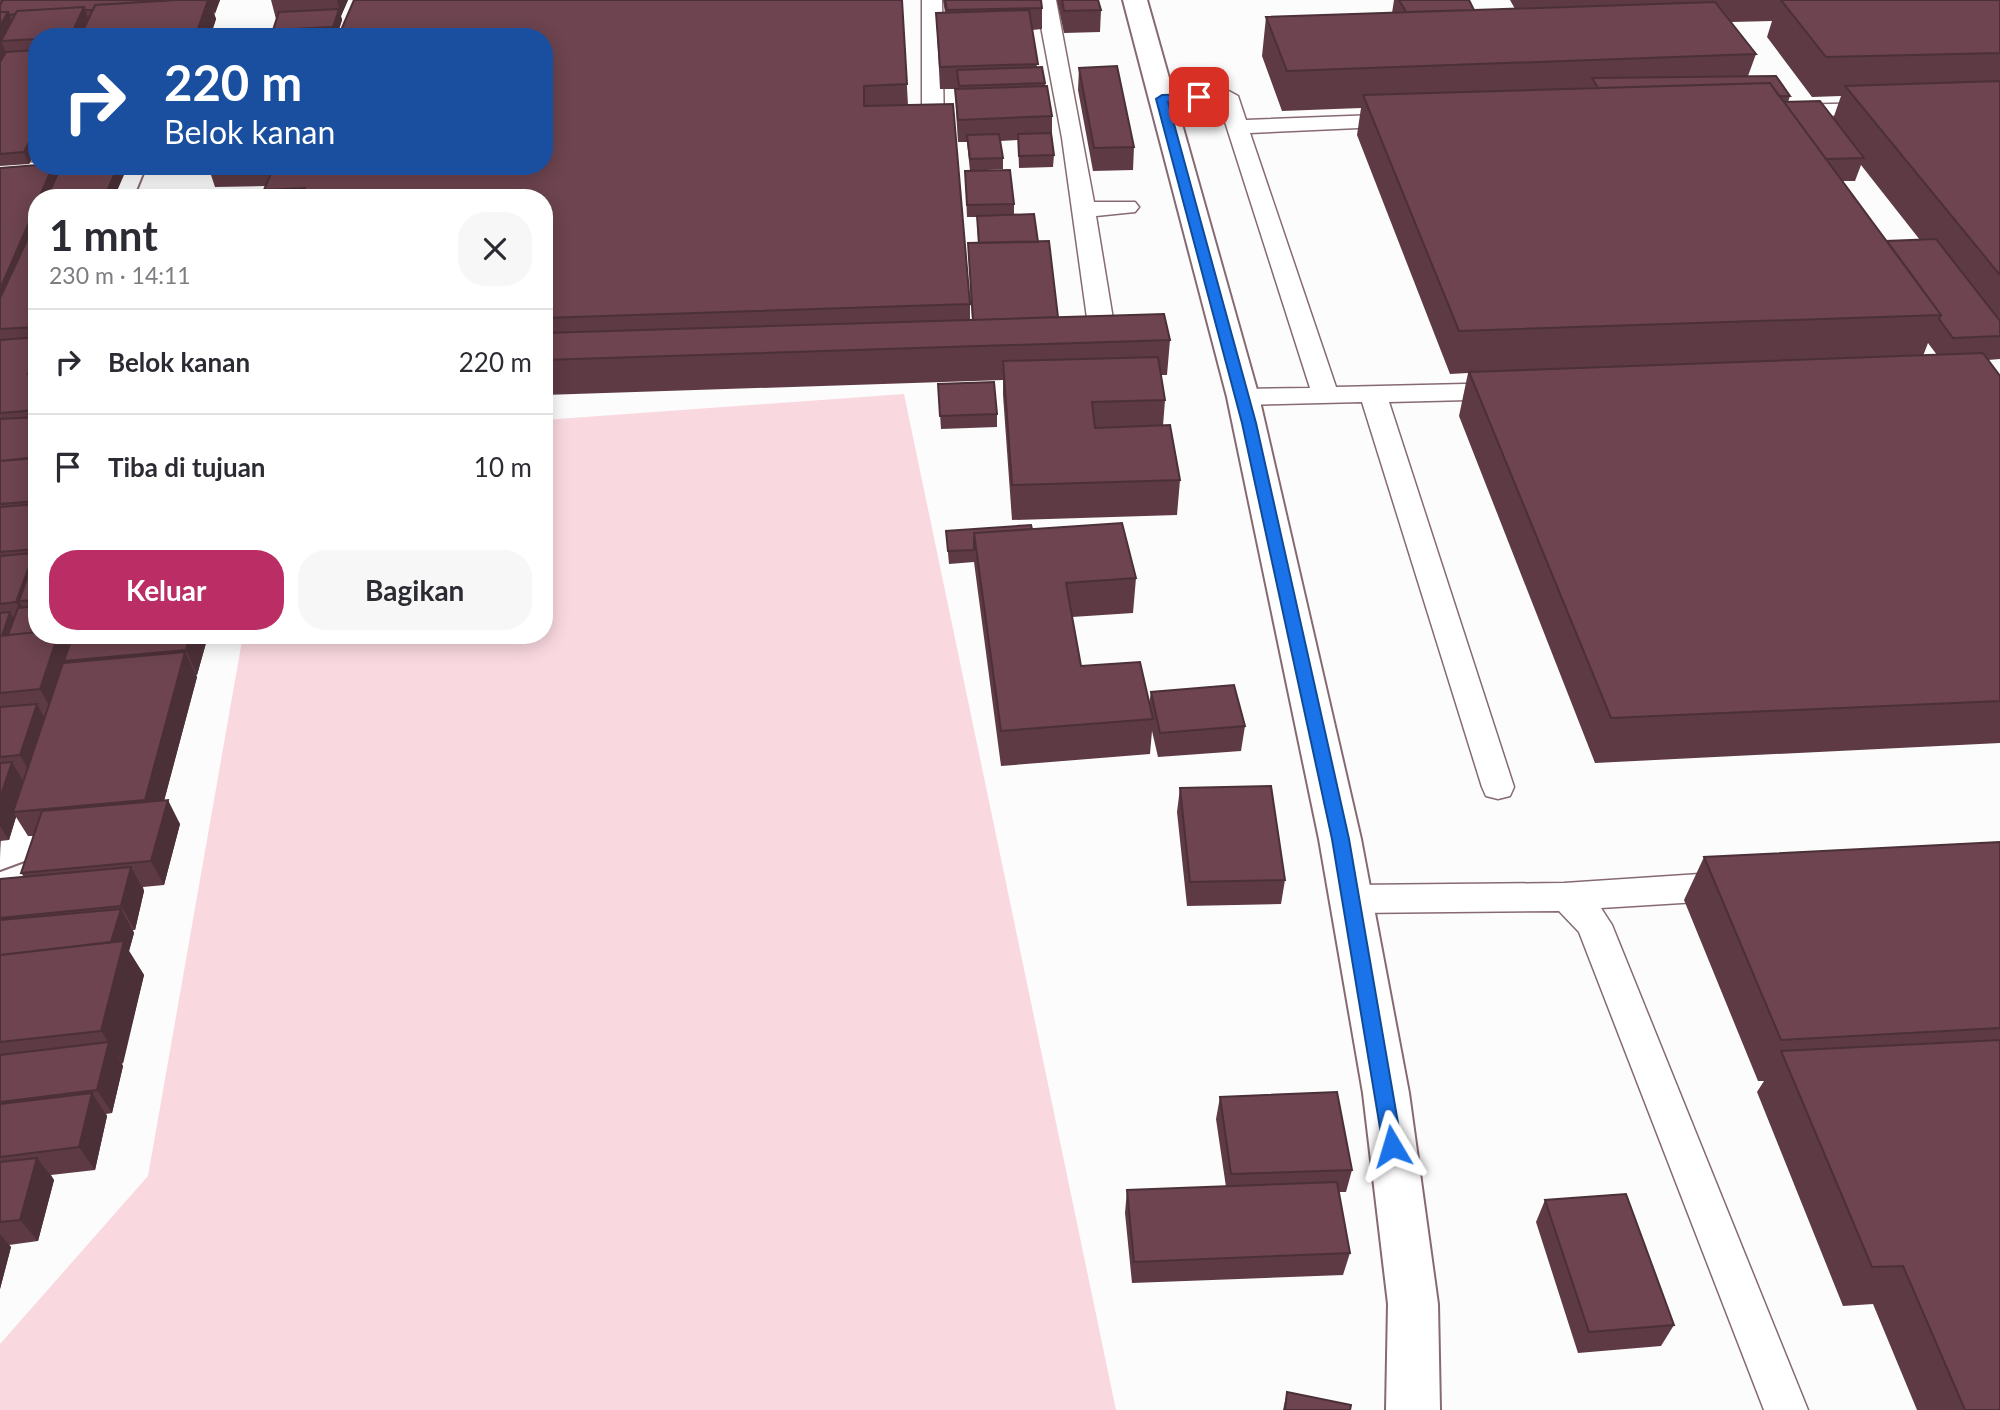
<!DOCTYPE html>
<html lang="id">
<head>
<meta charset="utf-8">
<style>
  body { margin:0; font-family:Lato,sans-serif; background:#f7f7f7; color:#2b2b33; height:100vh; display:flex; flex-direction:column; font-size:26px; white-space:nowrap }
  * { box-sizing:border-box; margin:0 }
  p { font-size:23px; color:#7c7c81 }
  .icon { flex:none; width:38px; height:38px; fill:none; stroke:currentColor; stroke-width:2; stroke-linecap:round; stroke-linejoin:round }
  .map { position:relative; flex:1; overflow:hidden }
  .details { position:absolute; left:28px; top:189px; width:525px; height:455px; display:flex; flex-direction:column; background:#fff; border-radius:28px; box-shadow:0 4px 18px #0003 }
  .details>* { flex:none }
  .hud { position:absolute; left:28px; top:28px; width:525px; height:147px; border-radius:28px; box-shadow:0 4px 18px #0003; background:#1a4fa0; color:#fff; overflow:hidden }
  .pin { position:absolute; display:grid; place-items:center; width:60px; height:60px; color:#fff; margin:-30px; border-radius:14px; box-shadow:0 4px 10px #0006 }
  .me { position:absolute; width:77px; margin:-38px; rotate:353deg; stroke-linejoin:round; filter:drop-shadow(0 0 5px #0008) }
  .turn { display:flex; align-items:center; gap:24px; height:147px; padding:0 21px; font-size:32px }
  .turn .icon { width:91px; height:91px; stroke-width:2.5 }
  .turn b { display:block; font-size:49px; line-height:60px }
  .round { display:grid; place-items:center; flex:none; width:74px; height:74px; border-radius:28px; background:#f7f7f7 }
  .summary { display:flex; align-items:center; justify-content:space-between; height:119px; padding:0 21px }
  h1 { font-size:42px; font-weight:700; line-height:52px }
  .action { display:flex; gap:14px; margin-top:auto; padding:14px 21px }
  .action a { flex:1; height:80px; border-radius:28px; background:#bb2e65; color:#fff; font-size:28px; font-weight:700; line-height:80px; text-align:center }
  .action a+a { background:#f7f7f7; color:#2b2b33 }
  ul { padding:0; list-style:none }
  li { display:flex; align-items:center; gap:21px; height:105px; padding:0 21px; border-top:2px solid #e1e1e2 }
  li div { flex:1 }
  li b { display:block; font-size:26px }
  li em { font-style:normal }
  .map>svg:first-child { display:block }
  .green { fill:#fad8e0 }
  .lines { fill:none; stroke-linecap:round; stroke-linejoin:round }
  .service-casing { stroke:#866a71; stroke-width:3 }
  .minor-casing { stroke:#866a71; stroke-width:4 }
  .service { fill:#fff; fill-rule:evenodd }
  .minor { fill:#fff; fill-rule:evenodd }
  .wall { fill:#5e3a44; fill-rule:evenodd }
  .shaded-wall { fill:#4c3037 }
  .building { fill:#6d444f; stroke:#4c3037; stroke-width:2 }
  .route { fill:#1a73e8; stroke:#114b97; stroke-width:2 }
</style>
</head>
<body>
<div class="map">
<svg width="2000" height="1410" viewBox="0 0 2000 1410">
  <rect width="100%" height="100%" fill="#fcfcfc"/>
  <path class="green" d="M904,394L1116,1410H0V1344L148,1176L243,635H544V420Z"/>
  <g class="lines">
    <defs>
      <path id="service" d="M922,0H942L944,134L933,141L922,134Z
        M1036,0H1056L1094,202H1135L1139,207L1135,212L1096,216L1114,325L1110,330H1092L1088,325L1062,138Z
        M1227,90L1238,96L1246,120L1402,114L1413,120L1402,126L1250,133L1336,387L1508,383L1517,385L1521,391L1517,397L1508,399L1389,402L1514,787L1510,796L1498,799L1486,796L1482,787L1362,402L1243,405L1234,403L1230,397L1234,391L1243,389L1310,388L1219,103L1162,105L1151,99L1162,93Z
        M1880,103L1891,109L1888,114L1784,117L1773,111L1784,105Z
        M1730,872L1742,876L1747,886L1742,896L1730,900L1601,908L1612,925L1808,1410H1764L1579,932L1559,911L1352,913L1340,909L1335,899L1340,889L1352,885L1564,883Z"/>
      <path id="minor" d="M1123,0H1147L1259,397L1361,839L1409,1093L1438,1304L1440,1410H1386L1388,1304L1363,1093L1319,839L1227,397Z
        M37,162V166H104L101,172L91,174L0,181V165Z
        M118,166H146L133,198H105Z
        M38,762L52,766L58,777L38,841L27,860L0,870C0,832 5,801 24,766Z"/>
    </defs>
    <use href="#service" class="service-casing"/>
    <use href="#minor" class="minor-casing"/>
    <use href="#service" class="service"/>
    <use href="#minor" class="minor"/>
  </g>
  <path class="wall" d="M0,0H220L214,14L216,19L210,37H37V156L35,152L29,164L0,166Z
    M271,0H348L341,16L342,20L337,37H275L273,30L276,19Z
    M902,0L908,105L970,304V320H972L968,243H978L977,217H967L965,171L1014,204V215L1038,242L1058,317L1170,340L1167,375H1161L1165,400L1163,426L1180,480L1177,515L1012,520L1003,395V380L544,395V198H266L264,190L265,186L215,187L208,166H544Z
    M943,0H1041L1042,8V29L1032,30L1037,67L1045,83L1052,116V136L1054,155L1053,167L1019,168L1018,140L1000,141L1003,158V169L970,171L967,142H958L956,111L955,89H957H940L936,13H945Z
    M1057,0H1098L1101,10L1100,32L1064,33Z
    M1394,0H1469L1474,10L1515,9L1510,0H2000V359L1988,360L2000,376V743L1595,763L1459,416L1468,373L1450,374L1357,135L1361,108L1282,111L1262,56L1266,17L1392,13ZM1772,21L1767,37L1812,97L1841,96L1833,119L1788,102L1790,96L1748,76L1756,54L1731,22ZM1861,165L1920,240L1887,241L1842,181H1855ZM1928,343L1937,355L1923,356Z
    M1079,68L1134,147L1133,170L1093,171L1078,90Z
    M55,166L58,173L61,166H126L127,168L37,198V635H209L208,641H205L206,643L197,675H196L197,677L164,800L180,824L164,885L143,887L144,891L135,930H133L134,933L129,951L144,975L122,1064L123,1066L112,1113L106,1114L107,1116L95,1170L51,1175L54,1180L38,1241L9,1245L11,1247L0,1289V879L24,877L21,873L33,836H28L16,817L9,840L0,841V168Z
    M938,384L997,414V427L941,429Z
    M1032,529L1136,578L1133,613L1072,617L1081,666L1149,704L1151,692L1245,726L1241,751L1158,757L1152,731L1150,754L1001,766L974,562L949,564L946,531Z
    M1180,788L1285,880L1281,904L1187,906L1177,812Z
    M2000,842V1410H1917L1873,1304L1843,1306L1757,1092L1764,1081H1758L1684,900L1704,857Z
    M1220,1097L1352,1170L1346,1192H1338L1350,1253L1343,1275L1132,1283L1125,1213L1127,1190L1226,1187L1216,1119Z
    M1545,1200L1674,1325L1661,1346L1578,1353L1536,1222Z
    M1287,1392L1350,1410H1283Z"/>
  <path class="shaded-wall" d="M208,0H210L216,19L210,37H195Z
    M210,0H220L215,14Z
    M337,0H348L341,16Z
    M84,7L92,29L89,37H70Z
    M339,9L342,20L336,37L333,27Z
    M8,12L16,33L1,41L6,53L0,65V26Z
    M37,126V144H32L35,152L29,164L24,152Z
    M53,166H55L59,175L50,198H39Z
    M118,166H126L127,168L114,198H104Z
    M37,204V228L0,314V289Z
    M34,553L37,558L19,601L24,611L23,615L16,602Z
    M10,612L17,625L11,643L0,642Z
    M58,635H62L72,655L64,661L68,669L53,713L40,689Z
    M190,635H202L206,643L197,675L186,650Z
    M185,652L197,677L158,824L145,800Z
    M37,704L50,728L34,780L20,755Z
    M12,762L26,786L13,812L16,817L9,840L0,826V798Z
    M168,800L180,824L164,885L151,861Z
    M131,867L144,891L135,930L121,906Z
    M121,909L134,933L129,951L144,975L123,1064L101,1031L108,952Z
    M109,1042L123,1066L112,1113L97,1090Z
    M92,1093L107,1116L95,1170L79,1147Z
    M37,1158L54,1180L38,1241L20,1220Z
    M0,1234L11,1247L0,1289Z"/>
  <path class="building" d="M3,0H158V1L95,5L93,10H85L84,7L17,11L15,14L9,15L8,12H0V5Z
    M177,0H208L195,37H80L95,5Z
    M354,0H902L907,84L864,86V106L953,104L970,304L544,318V198H302L305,188L264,190L274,166H544V37H338Z
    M945,0H1041L1042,8L947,10Z
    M1062,0H1098L1101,10L1064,11Z
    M1399,0H1469L1474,10L1406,12Z
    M1781,0H2000V53L1826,57Z
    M1715,2L1756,54L1287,71L1266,17Z
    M84,7L70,37H37V39L1,41L17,11Z
    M339,9L333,27L273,30L279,12Z
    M1029,10L1038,64L940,67L936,13Z
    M0,12H8L0,26Z
    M330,30L328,37H282L284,32Z
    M37,50V126L24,152L0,154V62L6,52Z
    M1117,66L1134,147L1094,148L1079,68Z
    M1042,67L1045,83L959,86L957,70Z
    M1776,76L1790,96H1779L1770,83L1598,88L1592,78Z
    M2000,81V275L1845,86Z
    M1770,83L1941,315L1459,331L1363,95Z
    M1047,86L1052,116L958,120L955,89Z
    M1820,101L1864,158L1826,159L1784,102Z
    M37,133V144H32Z
    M1051,133L1054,155L1019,156L1018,134Z
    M999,134L1003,158L970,159L967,135Z
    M37,165V166H53L39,198H37V204L0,289V168Z
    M61,166H118L104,198H47Z
    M1010,170L1014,204L967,205L965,171Z
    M1034,214L1038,242L979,243L977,216Z
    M37,219V327L0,329V298Z
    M1936,239L2000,321V336L1953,338L1939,319L1941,315L1887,241Z
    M1049,241L1058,317L973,320L968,243Z
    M1164,314L1170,340L544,360V333Z
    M37,337V372L27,374H37V410L0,413V340Z
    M1983,353L2000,376V701L1611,718L1469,372Z
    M1158,357L1165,400L1092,402L1095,428L1170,425L1180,480L1012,485L1003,361Z
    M994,382L997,414L940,416L938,384Z
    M37,417V457L0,461V419Z
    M37,458V501L0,504V461Z
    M37,504L36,549L0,552V507Z
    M1122,523L1136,578L1066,583L1081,666L1140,662L1153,719L1001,731L974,533Z
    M1031,525L1032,529L974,533V550L948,551L946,531Z
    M34,553L16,602L0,604V556Z
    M36,553H37V600L19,601Z
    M37,606V632L8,635L18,608Z
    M10,612L2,636H0V613Z
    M37,632V635H58L40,689L0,693V636Z
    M73,635H190L186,650L64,661Z
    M185,652L145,800L13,812L63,663Z
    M1234,685L1245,726L1160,733L1151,692Z
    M37,704L20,755L0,757V707Z
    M12,762L0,798V763Z
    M1271,786L1285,880L1190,882L1180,788Z
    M168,800L151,861L21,873L42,811Z
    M2000,842V1028L1781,1040L1704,857Z
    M131,867L121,906L0,918V879Z
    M121,909L111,942L0,955V920Z
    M124,941L101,1031L0,1042V955Z
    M2000,1040V1410H1965L1903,1266L1872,1267L1781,1051Z
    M109,1042L97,1090L0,1102V1055Z
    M1337,1092L1352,1170L1231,1174L1220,1097Z
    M92,1093L79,1147L0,1157V1104Z
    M37,1158L20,1220L0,1222V1162Z
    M1337,1182L1350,1253L1134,1262L1127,1190Z
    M1626,1194L1674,1325L1589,1332L1545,1200Z
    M1287,1392L1351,1405L1350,1410H1285Z"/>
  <path class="route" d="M1199,94L1203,95V99L1168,102L1256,423L1349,839L1402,1146L1399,1152L1392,1155L1386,1152L1383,1146L1332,839L1242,423L1156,99L1162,95Z"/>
</svg>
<div class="pin" style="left:1199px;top:97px;background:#d93025"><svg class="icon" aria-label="arrive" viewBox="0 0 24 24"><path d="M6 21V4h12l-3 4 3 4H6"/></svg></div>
<svg class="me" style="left:1392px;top:1146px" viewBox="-20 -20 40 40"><path d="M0-17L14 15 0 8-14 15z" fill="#1a73e8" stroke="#fff" stroke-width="4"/></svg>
<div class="hud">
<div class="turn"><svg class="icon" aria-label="right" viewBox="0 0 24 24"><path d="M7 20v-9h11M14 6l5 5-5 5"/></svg><div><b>220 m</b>Belok kanan</div></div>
</div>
<section class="details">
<div class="summary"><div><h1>1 mnt</h1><p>230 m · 14:11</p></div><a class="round"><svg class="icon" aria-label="close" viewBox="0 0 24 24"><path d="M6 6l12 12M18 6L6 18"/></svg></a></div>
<ul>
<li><svg class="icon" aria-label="right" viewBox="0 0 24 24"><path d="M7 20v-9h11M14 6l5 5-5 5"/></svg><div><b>Belok kanan</b></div><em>220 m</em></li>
<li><svg class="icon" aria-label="arrive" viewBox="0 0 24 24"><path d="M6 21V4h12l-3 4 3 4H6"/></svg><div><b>Tiba di tujuan</b></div><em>10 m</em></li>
</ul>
<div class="action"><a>Keluar</a><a>Bagikan</a></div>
</section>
</div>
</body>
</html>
